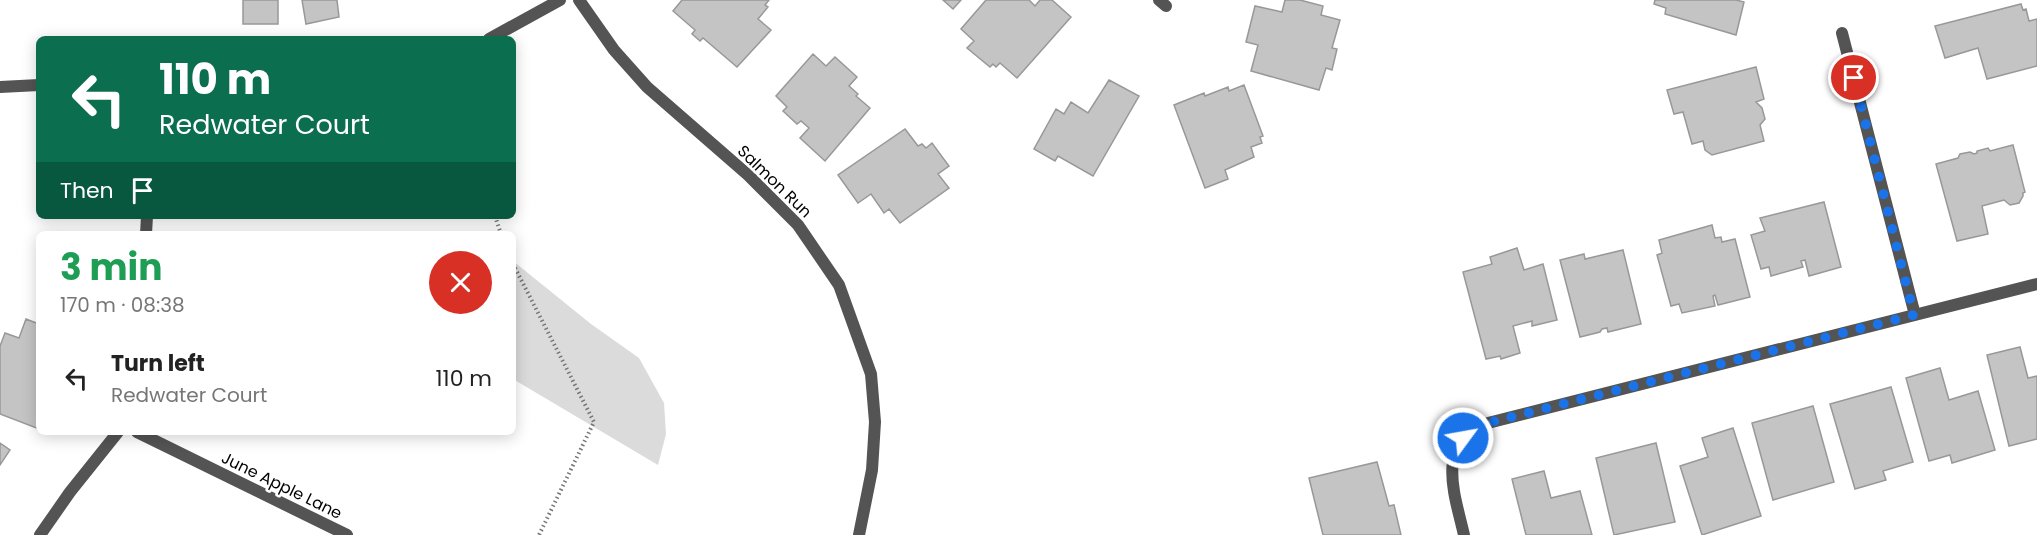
<!DOCTYPE html>
<html lang="en">
<head>
<meta charset="utf-8">
<style>
  body { margin:0; font-family:Poppins,sans-serif; background:#f6f6f6; color:#222; height:100vh; display:flex; flex-direction:column; font-size:22px; white-space:nowrap }
  * { box-sizing:border-box; margin:0 }
  p { font-size:20px; color:#767676 }
  .icon { flex:none; width:33px; height:33px; fill:none; stroke:currentColor; stroke-width:2; stroke-linecap:round; stroke-linejoin:round }
  .map { position:relative; flex:1; overflow:hidden }
  .side { position:absolute; left:36px; top:231px; width:480px; height:204px; display:flex; flex-direction:column; background:#fff; border-radius:9px; box-shadow:0 3px 15px #0003 }
  .side>* { flex:none }
  .hud { position:absolute; left:36px; top:36px; width:480px; height:183px; border-radius:9px; box-shadow:0 3px 15px #0003; background:#0b6e4f; color:#fff; overflow:hidden }
  .pin { position:absolute; display:grid; place-items:center; width:51px; height:51px; color:#fff; margin:-26px; border:3px solid #fff; border-radius:50%; box-shadow:0 2px 6px #0007 }
  .me { position:absolute; width:66px; margin:-33px; rotate:58deg; stroke-linejoin:round; filter:drop-shadow(0 0 4px #0008) }
  .turn { display:flex; align-items:center; gap:21px; height:126px; padding:0 24px; font-size:27px }
  .turn .icon { width:78px; height:78px; stroke-width:2.5 }
  .turn b { display:block; font-size:42px; line-height:51px }
  .then { display:flex; align-items:center; height:57px; padding:0 24px; background:#0003; gap:12px; font-size:22px }
  .round { display:grid; place-items:center; flex:none; width:63px; height:63px; border-radius:32px; background:#f6f6f6 }
  .summary { display:flex; align-items:center; justify-content:space-between; height:102px; padding:0 24px }
  h1 { font-size:36px; font-weight:700; line-height:45px; color:#1e9e55 }
  ul { padding:0; list-style:none }
  li { display:flex; align-items:center; gap:18px; height:90px; padding:0 24px }
  li div { flex:1 }
  li b { display:block; font-size:22px }
  li em { font-style:normal }
  .map>svg:first-child { display:block }
  .green { fill:#dbdbdb }
  .building { fill:#c4c4c4; stroke:#989898; stroke-width:1.5 }
  .lines { fill:none; stroke-linecap:round; stroke-linejoin:round }
  .path { stroke:#767676; stroke-width:4; stroke-dasharray:1.5 3; stroke-linecap:butt }
  .street { stroke:#545454; stroke-width:12 }
  .route { stroke:#1a73e8; stroke-width:10; stroke-dasharray:0 18 }
  .labels { text-anchor:middle; stroke-width:5; stroke-linejoin:round; paint-order:stroke }
  .street-label { font-size:16px; fill:#000; stroke:#fff }
</style>
</head>
<body>
<div class="map">
<svg width="2037" height="535" viewBox="0 0 2037 535">
  <rect width="100%" height="100%" fill="#fff"/>
  <path class="green" d="M513,261L591,324L639,358L664,403L666,434L658,465L513,379Z"/>
  <path class="building" d="M243,0H278V24H243Z
    M302,0H337L339,17L306,24Z
    M682,0H769L765,5L768,7L758,19L771,30L737,67L703,38L700,41L692,34L695,30L673,11Z
    M943,0H961L953,9Z
    M986,0H1029L1035,6L1040,0H1052L1071,17L1017,78L1000,63L996,67L993,64L990,67L967,48L974,41L961,29Z
    M1285,0H1300L1323,6L1321,15L1340,20L1332,48L1337,49L1332,70L1326,68L1319,90L1251,71L1258,45L1246,42L1255,6L1282,12Z
    M1655,0H1736L1744,2L1736,35L1665,14L1666,8L1654,4Z
    M2021,4L2023,10L2026,9L2029,21L2037,19V66L1987,79L1978,48L1945,58L1935,26Z
    M813,54L826,66L835,57L857,77L849,86L858,94L856,96L870,108L825,161L800,138L809,128L801,121L797,124L783,111L787,107L776,96Z
    M1756,67L1764,99L1756,102L1762,108L1765,119L1760,125L1764,141L1712,155L1705,150L1703,141L1692,144L1683,112L1674,114L1667,90Z
    M1109,80L1139,96L1093,176L1058,156L1055,161L1034,149L1056,109L1064,114L1071,102L1088,113Z
    M1244,85L1263,136L1260,137L1262,143L1251,147L1254,157L1225,170L1228,179L1205,188L1174,105L1204,93L1205,96L1228,87L1229,91Z
    M905,129L918,146L922,144L926,148L932,143L949,166L938,174L949,188L900,223L889,209L884,213L871,194L858,203L838,175Z
    M2013,145L2025,192L2023,193V196L2019,203L2010,205L2004,200L1982,206L1988,234L1957,241L1936,164L1958,158L1960,154L1970,152L1974,154L1977,153V151L1988,148L1990,151Z
    M1824,202L1841,267L1809,276L1805,260L1801,261L1803,267L1771,276L1769,267L1761,269L1751,235L1765,231L1760,218Z
    M1712,225L1715,238L1721,237L1722,242L1735,239L1750,297L1718,305L1715,295L1713,296L1715,306L1682,313L1679,304L1671,306L1657,255L1662,253L1659,240Z
    M1517,248L1524,270L1543,264L1557,320L1532,326V321L1513,326L1520,353L1501,359L1500,356L1486,359L1463,272L1492,264L1490,257Z
    M1623,250L1641,324L1608,332L1607,328L1602,329L1600,332L1580,337L1560,260L1584,254L1585,259Z
    M26,319L39,324V429L0,414V346L5,333L19,338Z
    M2020,347L2028,378L2037,376V439L2009,446L1987,355Z
    M1940,368L1949,400L1978,391L1995,450L1952,463L1950,455L1929,461L1906,378Z
    M1891,387L1913,462L1883,471L1886,480L1855,489L1830,404Z
    M1813,406L1834,482L1773,500L1752,423Z
    M1733,428L1761,516L1702,535L1680,466L1708,457L1702,438Z
    M0,443L10,450L0,465Z
    M1656,443L1675,522L1614,535L1596,458Z
    M1377,462L1389,506L1394,505L1401,535H1323L1309,478Z
    M1544,471L1551,498L1580,491L1592,535H1526L1512,479Z"/>
  <g class="lines">
    <path class="path" d="M495,216L501,234
      M513,264L594,422L539,535"/>
    <path class="street" d="M579,0L614,50L647,87L748,175L798,225L839,285L871,374L875,422L872,470L859,535
      M1159,0L1166,6
      M1842,33L1915,315
      M489,39L560,0
      M0,87L39,85
      M146,234L147,216
      M137,432L347,535
      M40,535L70,492L118,432
      M1464,535C1455,495 1435,445 1484,424L2037,284"/>
  </g>
  <g class="lines">
    <path class="route" d="M1463,438L1472,429L1484,424L1914,315L1854,78"/>
  </g>
  <g class="labels">
    <g class="street-label">
      <text transform="translate(775 181) rotate(44)" y="6">Salmon Run</text>
      <text transform="translate(282 485) rotate(26)" y="6">June Apple Lane</text>
    </g>
  </g>
</svg>
<div class="pin" style="left:1854px;top:78px;background:#d93025"><svg class="icon" aria-label="arrive" viewBox="0 0 24 24"><path d="M6 21V4h12l-3 4 3 4H6"/></svg></div>
<svg class="me" style="left:1463px;top:438px" viewBox="-20 -20 40 40"><circle r="17" fill="#1a73e8" stroke="#fff" stroke-width="3"/><path d="M0-11L8 9 0 5-8 9z" fill="#fff"/></svg>
<div class="hud">
<div class="turn"><svg class="icon" aria-label="left" viewBox="0 0 24 24"><path d="M17 20v-9H6M10 6l-5 5 5 5"/></svg><div><b>110 m</b>Redwater Court</div></div>
<div class="then">Then<svg class="icon" aria-label="arrive" viewBox="0 0 24 24"><path d="M6 21V4h12l-3 4 3 4H6"/></svg></div>
</div>
<section class="side">
<div class="summary"><div><h1>3 min</h1><p>170 m · 08:38</p></div><a class="round" style="background:#d93025;color:#fff"><svg class="icon" aria-label="close" viewBox="0 0 24 24"><path d="M6 6l12 12M18 6L6 18"/></svg></a></div>
<ul>
<li><svg class="icon" aria-label="left" viewBox="0 0 24 24"><path d="M17 20v-9H6M10 6l-5 5 5 5"/></svg><div><b>Turn left</b><p>Redwater Court</p></div><em>110 m</em></li>
</ul>
</section>
</div>
</body>
</html>
